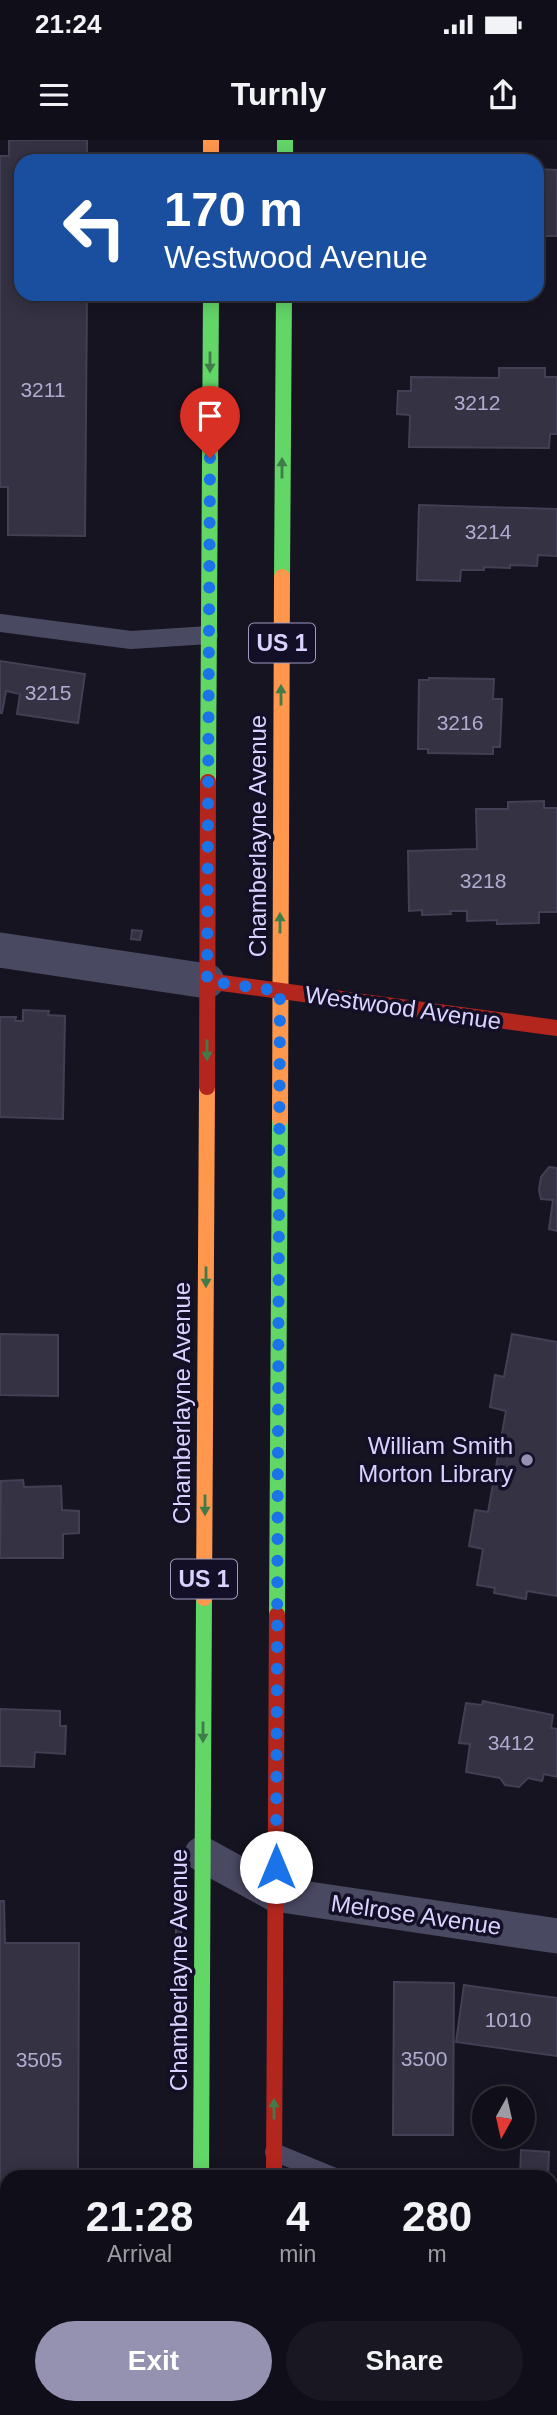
<!DOCTYPE html>
<html lang="en">
<head>
<meta charset="utf-8">
<style>
  body { margin:0; font-family:Arial,sans-serif; background:#191822; color:#f1f3f6; height:100vh; display:flex; flex-direction:column; font-size:26px; white-space:nowrap }
  * { box-sizing:border-box; margin:0 }
  p { font-size:23px; color:#9c9ca2 }
  .icon { flex:none; width:38px; height:38px; fill:none; stroke:currentColor; stroke-width:2; stroke-linecap:round; stroke-linejoin:round }
  .map { position:relative; flex:1; overflow:hidden }
  .side { position:absolute; left:0px; top:2030px; width:558px; height:245px; display:flex; flex-direction:column; background:#100f19; border-radius:21px 21px 0 0; box-shadow:0 4px 18px #0003,0 0 0 2px #302f38 }
  .side>* { flex:none }
  .guide { position:absolute; left:14px; top:14px; width:530px; height:147px; border-radius:21px; box-shadow:0 4px 18px #0003,0 0 0 2px #302f38; background:#1a4fa0; color:#fff; overflow:hidden }
  .needle { width:46px; rotate:188deg }
  .tools { position:absolute; left:472px; top:1946px; display:grid; gap:14px }
  .tools a { display:grid; place-items:center; width:63px; height:63px; border-radius:50%; background:#100f19; box-shadow:0 4px 18px #0003,0 0 0 2px #302f38; font-size:35px }
  .pin { position:absolute; display:grid; place-items:center; width:60px; height:60px; color:#fff; margin:-72px -30px; border-radius:50% 50% 50% 0; rotate:-45deg; box-shadow:0 0 7px #0007 }
  .pin .icon { rotate:45deg }
  .me { position:absolute; width:77px; margin:-38px; rotate:0deg; stroke-linejoin:round; filter:drop-shadow(0 0 5px #0008) }
  .turn { display:flex; align-items:center; gap:24px; height:147px; padding:0 35px; font-size:32px }
  .turn .icon { width:91px; height:91px; stroke-width:2.5 }
  .turn b { display:block; font-size:49px; line-height:60px }
  .eta { display:flex; justify-content:space-evenly; align-items:center; height:119px; text-align:center }
  .eta b { font-size:42px; font-weight:600; line-height:49px }
  .button { display:flex; gap:14px; margin-top:auto; padding:14px 35px }
  .button a { flex:1; height:80px; border-radius:42px; background:#9591b1; color:#fff; font-size:28px; font-weight:600; line-height:80px; text-align:center }
  .button a+a { background:#191822; color:#f1f3f6 }
  .status { display:flex; justify-content:space-between; align-items:center; height:49px; padding:0 35px; background:#100f19; direction:ltr }
  .status svg { height:19px; fill:currentColor }
  header { display:flex; justify-content:space-between; align-items:center; height:91px; padding:0 35px; background:#100f19; font-size:32px; font-weight:600 }
  .map>svg:first-child { display:block }
  .building { fill:#343243; stroke:#433f54; stroke-width:2 }
  .lines { fill:none; stroke-linecap:round; stroke-linejoin:round }
  .lane { stroke:#4a4962; stroke-width:18 }
  .street { stroke:#4a4962; stroke-width:35 }
  .fast { stroke:#63d668; stroke-width:16 }
  .slow { stroke:#ff974d; stroke-width:16 }
  .jam { stroke:#b3261e; stroke-width:16 }
  .oneway { fill:#3f7c4a }
  .route { stroke:#1a73e8; stroke-width:12; stroke-dasharray:0 21.6 }
  .poi-dot { fill:#9591b1; stroke:#130f26; stroke-width:2.5 }
  .labels { text-anchor:middle; stroke-width:7; stroke-linejoin:round; paint-order:stroke }
  .number-label { font-size:21px; fill:#b0acd0 }
  .shield { fill:#130f26; stroke:#9e99be; stroke-width:2 }
  .shield-label { font-size:23px; font-weight:bold; fill:#d9d4ff }
  .street-label { font-size:24px; fill:#d9d4ff; stroke:#130f26 }
  .poi-label { font-size:24px; fill:#d9d4ff; stroke:#130f26; text-anchor:end }
</style>
</head>
<body>
<div class="status"><b>21:24</b><svg viewBox="0 0 49 12"><path d="M0 12V9h3v3zM5 12V6h3v6zM10 12V3h3v9zM15 12V0h3v12zM26 1h20v11H26zM47 4h2v5h-2z"/></svg></div>
<header><svg class="icon" aria-label="menu" viewBox="0 0 24 24"><path d="M4 6h16M4 12h16M4 18h16"/></svg>Turnly<svg class="icon" aria-label="share" viewBox="0 0 24 24"><path d="M12 15V3M7 8l5-5 5 5M5 13v7h14v-7"/></svg></header>
<div class="map">
<svg width="557" height="2275" viewBox="0 0 557 2275">
  <rect width="100%" height="100%" fill="#161421"/>
  <path class="building" d="M9,0H87V21H21V154H87L85,396L8,395V347H0V16H9Z
    M537,29L557,30V96H537Z
    M499,228H545V237H557V294H550L549,308L409,307L410,275L397,274L398,251H411V237L499,238Z
    M419,365L557,369V416L538,415L537,426L510,425V428L484,427V430H461L460,441L417,440Z
    M0,521L85,534L78,583L17,574L20,554L6,551L2,573H0Z
    M429,538L494,539L493,559H502L500,607H493V614L428,613V609H418L419,540H429Z
    M544,661V668H557V772H539V783L497,784V780L467,781V771H450L451,774L422,775V770L409,771L408,711L477,709L476,669H508V662Z
    M132,790L142,791L140,800L131,799Z
    M23,870L49,871L48,875L65,876L63,979L0,977V877H16L15,881H23Z
    M549,1027L557,1028V1091L549,1089L553,1060L541,1059L539,1050L541,1037Z
    M0,1194L58,1195V1256L0,1255Z
    M512,1194L557,1202V1456L527,1451L526,1459L494,1453L495,1448L477,1445L483,1409L469,1406L475,1370L488,1372L506,1271L490,1267L495,1235L504,1237Z
    M23,1340L24,1347L61,1346L62,1370L79,1371V1393L63,1394V1418H0L1,1341Z
    M483,1561L553,1575L551,1588L557,1589V1637L544,1634L542,1641L528,1638L519,1647L505,1645L500,1638L466,1632L470,1604L459,1603L466,1563L482,1565Z
    M0,1569L60,1571V1586H66L65,1614L35,1612L34,1627L0,1626Z
    M0,1761H4L5,1803H79L78,2037H7V2268H77V2275H0Z
    M176,1775H182L181,1796H176Z
    M394,1842L454,1843L453,1995H393Z
    M464,1845L557,1858V1916L456,1902Z
    M521,2010L549,2012L548,2037H520Z
    M408,2268H482V2275H408Z"/>
  <g class="lines">
    <path class="lane" d="M0,483L131,500L209,495
      M274,2012L335,2037
      M551,2153H557"/>
    <path class="street" d="M0,810L207,841
      M202,1714L275,1754L557,1796"/>
    <path class="fast" d="M285,0V21
      M282,437L284,154
      M208,642L211,154
      M277,1475L280,979
      M201,2037L204,1458
      M200,2268V2275"/>
    <path class="slow" d="M211,0V21
      M280,979L282,437
      M204,1458L207,947"/>
    <path class="jam" d="M207,841L557,888
      M207,947L208,642
      M274,2037L277,1475
      M273,2268V2275"/>
  </g>
  <defs><path id="oneway-solid" d="M-6-.8H1V-3.2L6.5 0L1 3.2V.8H-6Z" transform="scale(1.75)"/></defs>
  <g class="oneway">
    <use href="#oneway-solid" transform="translate(210 222) rotate(90)"/>
    <use href="#oneway-solid" transform="translate(282 328) rotate(-90)"/>
    <use href="#oneway-solid" transform="translate(281 555) rotate(-90)"/>
    <use href="#oneway-solid" transform="translate(280 783) rotate(-90)"/>
    <use href="#oneway-solid" transform="translate(207 910) rotate(90)"/>
    <use href="#oneway-solid" transform="translate(206 1137) rotate(90)"/>
    <use href="#oneway-solid" transform="translate(205 1365) rotate(90)"/>
    <use href="#oneway-solid" transform="translate(203 1592) rotate(90)"/>
    <use href="#oneway-solid" transform="translate(274 1969) rotate(-90)"/>
  </g>
  <g class="lines">
    <path class="route" d="M210,318L207,841L280,851L276,1727"/>
  </g>
  <circle class="poi-dot" cx="527" cy="1320" r="7"/>
  <g class="labels">
    <g class="number-label">
      <text x="43" y="257">3211</text>
      <text x="477" y="270">3212</text>
      <text x="488" y="399">3214</text>
      <text x="48" y="560">3215</text>
      <text x="460" y="590">3216</text>
      <text x="483" y="748">3218</text>
      <text x="511" y="1610">3412</text>
      <text x="508" y="1887">1010</text>
      <text x="424" y="1926">3500</text>
      <text x="39" y="1927">3505</text>
    </g>
    <g class="shield">
      <rect x="249" y="483.5" width="66" height="39" rx="5"/>
      <rect x="171" y="1419.5" width="66" height="39" rx="5"/>
    </g>
    <g class="shield-label">
      <text x="282" y="511">US 1</text>
      <text x="204" y="1447">US 1</text>
    </g>
    <g class="street-label">
      <text transform="translate(258 696) rotate(-90)" y="8">Chamberlayne Avenue</text>
      <text transform="translate(403 868) rotate(8)" y="8">Westwood Avenue</text>
      <text transform="translate(182 1263) rotate(-90)" y="8">Chamberlayne Avenue</text>
      <text transform="translate(416 1775) rotate(8)" y="8">Melrose Avenue</text>
      <text transform="translate(179 1830) rotate(-90)" y="8">Chamberlayne Avenue</text>
    </g>
    <g class="poi-label">
      <text x="513" y="1314">William Smith<tspan x="513" dy="28">Morton Library</tspan></text>
    </g>
  </g>
</svg>
<div class="tools">
<a><svg class="needle" viewBox="-14 -14 28 28"><path d="M0-13l5 13h-10z" fill="#e53935"/><path d="M0 13l5-13h-10z" fill="#9c9ca2"/></svg></a>
</div>
<div class="pin" style="left:210px;top:318px;background:#d93025"><svg class="icon" aria-label="arrive" viewBox="0 0 24 24"><path d="M6 21V4h12l-3 4 3 4H6"/></svg></div>
<svg class="me" style="left:276px;top:1727px" viewBox="-20 -20 40 40"><circle r="19" fill="#fff"/><path d="M0-13L10 11 0 6-10 11z" fill="#1a73e8"/></svg>
<div class="guide">
<div class="turn"><svg class="icon" aria-label="left" viewBox="0 0 24 24"><path d="M17 20v-9H6M10 6l-5 5 5 5"/></svg><div><b>170 m</b>Westwood Avenue</div></div>
</div>
<section class="side">
<div class="eta">
<div><b>21:28</b><p>Arrival</p></div>
<div><b>4</b><p>min</p></div>
<div><b>280</b><p>m</p></div>
</div>
<div class="button"><a>Exit</a><a>Share</a></div>
</section>
</div>
</body>
</html>
